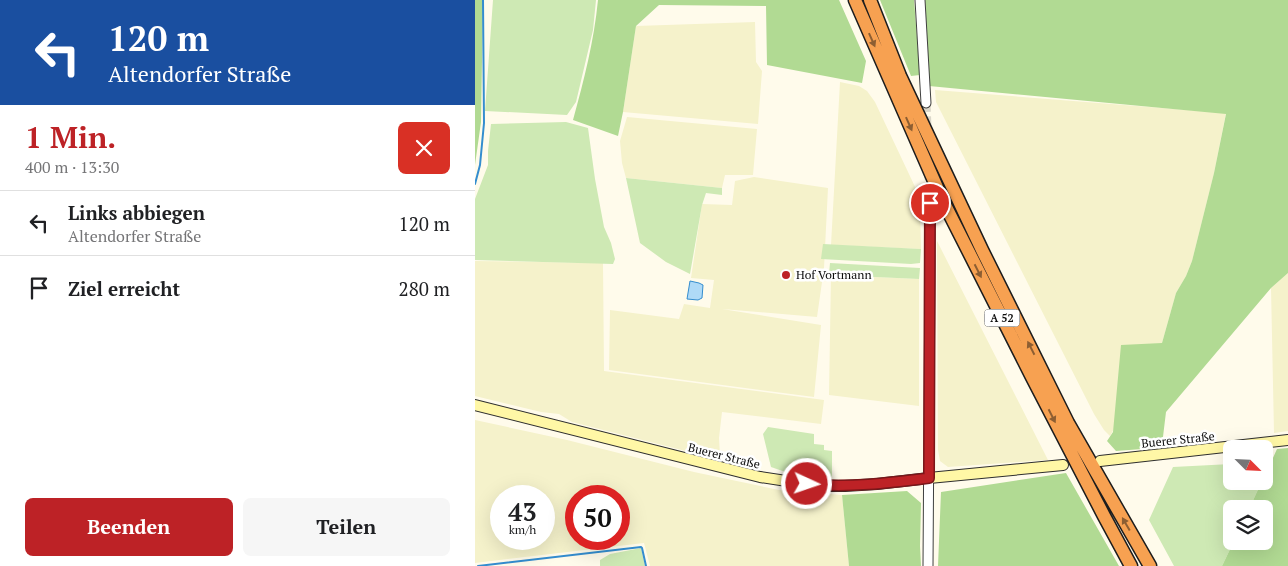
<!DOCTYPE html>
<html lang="de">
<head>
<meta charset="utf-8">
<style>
  body { margin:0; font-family:"PT Serif",serif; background:#f6f6f6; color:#202124; height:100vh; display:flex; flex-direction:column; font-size:19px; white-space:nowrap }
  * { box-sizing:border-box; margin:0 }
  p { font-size:16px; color:#757577 }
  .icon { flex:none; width:28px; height:28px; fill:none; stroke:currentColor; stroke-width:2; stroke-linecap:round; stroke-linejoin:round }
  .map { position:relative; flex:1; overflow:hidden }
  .drawer { display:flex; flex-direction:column; background:#fff; width:475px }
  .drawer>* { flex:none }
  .guide { background:#1a4fa0; color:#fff; overflow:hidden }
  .needle { width:32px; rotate:114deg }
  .controls { position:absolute; left:748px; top:440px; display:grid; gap:10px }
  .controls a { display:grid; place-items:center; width:50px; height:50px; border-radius:8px; background:#fff; box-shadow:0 5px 20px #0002; font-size:25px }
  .speed { position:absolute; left:15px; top:485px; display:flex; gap:10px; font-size:25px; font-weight:700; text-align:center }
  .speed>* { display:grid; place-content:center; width:65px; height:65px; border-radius:50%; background:#fff; box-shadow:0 5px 20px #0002; line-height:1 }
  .speed small { font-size:12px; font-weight:400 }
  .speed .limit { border:8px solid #d22; background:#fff; color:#111 }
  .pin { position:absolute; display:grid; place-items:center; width:42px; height:42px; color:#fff; margin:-21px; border:2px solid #fff; border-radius:50%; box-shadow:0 1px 5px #0007 }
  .me { position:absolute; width:55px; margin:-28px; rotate:93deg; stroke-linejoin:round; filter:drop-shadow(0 0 4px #0008) }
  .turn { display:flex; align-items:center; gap:18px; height:105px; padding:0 25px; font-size:22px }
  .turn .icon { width:65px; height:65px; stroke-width:2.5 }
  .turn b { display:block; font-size:35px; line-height:42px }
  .round { display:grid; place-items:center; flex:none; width:52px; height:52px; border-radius:8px; background:#f6f6f6 }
  .summary { display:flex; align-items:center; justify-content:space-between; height:85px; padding:0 25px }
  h1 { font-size:30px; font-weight:700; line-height:38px; color:#bd2226 }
  .action { display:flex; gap:10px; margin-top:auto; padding:10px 25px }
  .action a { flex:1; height:58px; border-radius:8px; background:#bd2226; color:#fff; font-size:20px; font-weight:700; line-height:58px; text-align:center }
  .action a+a { background:#f6f6f6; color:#202124 }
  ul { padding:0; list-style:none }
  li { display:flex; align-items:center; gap:15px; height:65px; padding:0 25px; border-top:1px solid #e0e0e0 }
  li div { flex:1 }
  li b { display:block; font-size:19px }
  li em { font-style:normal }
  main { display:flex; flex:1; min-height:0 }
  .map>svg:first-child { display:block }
  .farmland { fill:#f5f2cb; fill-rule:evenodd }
  .green { fill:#cee9b4 }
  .forest { fill:#b1da93 }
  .water { fill:#afdaf7; stroke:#348dcf }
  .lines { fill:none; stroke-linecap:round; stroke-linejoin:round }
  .stream { stroke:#348dcf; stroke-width:2 }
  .tertiary-tunnel { stroke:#dbd7ca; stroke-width:9; stroke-dasharray:9 4.5; stroke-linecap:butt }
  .tertiary-casing { stroke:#3f3f3f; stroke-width:11 }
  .secondary-casing { stroke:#2e2e2e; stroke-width:12 }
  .motorway-casing { stroke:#1d1d1d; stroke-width:15 }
  .tertiary { stroke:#fff; stroke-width:9 }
  .secondary { stroke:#fff7a6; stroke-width:10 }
  .motorway { stroke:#f7a151; stroke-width:12 }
  .oneway { fill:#8d5e32 }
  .route-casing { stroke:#7b1619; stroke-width:12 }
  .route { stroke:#bd2226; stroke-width:9 }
  .poi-dot { fill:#bd2226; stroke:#fff; stroke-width:2 }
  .labels { text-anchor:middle; stroke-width:5; stroke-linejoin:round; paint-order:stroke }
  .shield { fill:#fff; stroke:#555; stroke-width:1 }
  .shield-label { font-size:11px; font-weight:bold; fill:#0c0c0c }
  .poi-label { font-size:12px; fill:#0c0c0c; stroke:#fff; text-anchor:start }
  .street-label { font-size:12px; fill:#0c0c0c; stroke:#fff }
</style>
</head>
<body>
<main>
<section class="drawer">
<div class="guide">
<div class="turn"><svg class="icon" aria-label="left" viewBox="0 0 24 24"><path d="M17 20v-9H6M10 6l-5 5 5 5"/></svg><div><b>120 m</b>Altendorfer Straße</div></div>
</div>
<div class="summary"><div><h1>1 Min.</h1><p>400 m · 13:30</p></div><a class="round" style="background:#d93025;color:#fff"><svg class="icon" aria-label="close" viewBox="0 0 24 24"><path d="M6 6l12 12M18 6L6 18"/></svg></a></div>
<ul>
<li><svg class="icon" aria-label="left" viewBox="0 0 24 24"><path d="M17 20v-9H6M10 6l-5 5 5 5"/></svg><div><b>Links abbiegen</b><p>Altendorfer Straße</p></div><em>120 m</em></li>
<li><svg class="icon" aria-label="arrive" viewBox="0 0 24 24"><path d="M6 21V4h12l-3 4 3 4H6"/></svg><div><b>Ziel erreicht</b></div><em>280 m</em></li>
</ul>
<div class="action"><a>Beenden</a><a>Teilen</a></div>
</section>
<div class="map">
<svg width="813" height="566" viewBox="0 0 813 566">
  <rect width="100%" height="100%" fill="#fffbeb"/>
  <path class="farmland" d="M280,22L281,62L287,71L283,124L148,112L161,26Z
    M365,82L384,86L392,91L400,102L442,191L445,211L446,249L356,245Z
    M460,90L751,113L739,173L717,261L711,276L701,293L687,343L635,436L629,430L619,414L461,102Z
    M152,117L282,129L278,175H250L247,188L151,178L147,163L145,141Z
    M279,177L353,188L349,268L342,317L247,309L346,325L339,397L134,370L135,310L204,319L209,304L235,308L239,280L216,278L227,204L257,205L260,181Z
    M462,241L573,460L473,467L465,461L463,450Z
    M0,261L128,263L129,371L349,400L346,424L247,412L244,438L245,456L238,458L97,422L84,414L66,412L0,396Z
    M813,273V431L799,433L796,288Z
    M356,275L444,279V406L354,395Z
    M0,420L92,440L219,472L304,490L367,495L374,566H175L169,543L0,563ZM26,496H69V539H26ZM101,496H144V539H101Z"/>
  <path class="green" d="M18,0H121L118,30L101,102L92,115L10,111Z
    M91,122L113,128L120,179L129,227L136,243L140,259L138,264L0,260V199L13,165V151L16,124Z
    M151,178L247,188V195L231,193L227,205L215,274L191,262L165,243Z
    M348,244L446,249L445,263L436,264L346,259Z
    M355,263L445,268L444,279L356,275L354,274Z
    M293,427L339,434V444L349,445V450L357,451V476L355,478L319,475L296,467L288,434Z
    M756,464V481H787L774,509H756V541H759L747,566H699L674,520L698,467Z
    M166,548L170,566H125V560L135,554Z"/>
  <path class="forest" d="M0,0H8L6,122L0,165Z
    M123,0H364L391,61L387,83L292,65L291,6L184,5L161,26L148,112L143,136L98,120C109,80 119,41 123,0Z
    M405,0H439L445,75L436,76Z
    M450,0H813V273L796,288L691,412L687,445L680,448L641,451L632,441L638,432L646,345L687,343L701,293L711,276L717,261L739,173L751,114L454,86Z
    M813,448V566H747L759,541H789V509H774L787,481H789V478L802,449Z
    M591,473L644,566H463L466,492Z
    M432,491L446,503L445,546L446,566H374L367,495Z"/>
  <path class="water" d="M215,281L224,283L228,285L227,298L223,300L212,299Z"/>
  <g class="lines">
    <path class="stream" d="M0,184L5,165L9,123L8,0
      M3,566L166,547L167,548L171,566"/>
    <path class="tertiary-tunnel" d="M451,103L455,203"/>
    <defs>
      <path id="tertiary" d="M445,0L451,103
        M453,566L455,266V203"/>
      <path id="secondary" d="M0,405L285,477L344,486H370L402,484L454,478L588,465
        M625,461L813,440"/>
      <path id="motorway" d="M380,0L467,199L557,377L629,516L656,566
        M395,0L425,76L507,250L593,423L675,566"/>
    </defs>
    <use href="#tertiary" class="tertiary-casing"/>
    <use href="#secondary" class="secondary-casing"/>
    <use href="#motorway" class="motorway-casing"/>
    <use href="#tertiary" class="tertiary"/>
    <use href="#secondary" class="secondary"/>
    <use href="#motorway" class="motorway"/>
  </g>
  <defs><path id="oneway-solid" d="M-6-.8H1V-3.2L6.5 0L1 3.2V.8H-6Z" transform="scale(1.25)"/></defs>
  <g class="oneway">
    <use href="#oneway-solid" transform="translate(397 40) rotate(66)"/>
    <use href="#oneway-solid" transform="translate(434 124) rotate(66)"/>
    <use href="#oneway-solid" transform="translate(503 271) rotate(63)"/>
    <use href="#oneway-solid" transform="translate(556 348) rotate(-117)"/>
    <use href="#oneway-solid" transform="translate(577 416) rotate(63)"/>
    <use href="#oneway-solid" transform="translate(651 524) rotate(-120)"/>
  </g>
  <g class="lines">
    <defs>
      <path id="route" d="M332,484C373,488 414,483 454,478L455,203"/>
    </defs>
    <use href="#route" class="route-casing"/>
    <use href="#route" class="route"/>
  </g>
  <circle class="poi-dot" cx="311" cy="275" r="5"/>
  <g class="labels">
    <rect class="shield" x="509.5" y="309.5" width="35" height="17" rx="4"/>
    <g class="shield-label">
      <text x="527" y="322">A 52</text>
    </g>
    <g class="poi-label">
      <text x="321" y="279">Hof Vortmann</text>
    </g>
    <g class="street-label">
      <text transform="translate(703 440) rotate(-6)" y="4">Buerer Straße</text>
      <text transform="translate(249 456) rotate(14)" y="4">Buerer Straße</text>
    </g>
  </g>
</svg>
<div class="controls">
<a><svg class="needle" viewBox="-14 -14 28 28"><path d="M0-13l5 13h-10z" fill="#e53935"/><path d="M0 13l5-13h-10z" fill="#757577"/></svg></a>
<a><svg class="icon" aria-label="layers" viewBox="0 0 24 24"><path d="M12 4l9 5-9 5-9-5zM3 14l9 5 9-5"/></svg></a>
</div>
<div class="speed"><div>43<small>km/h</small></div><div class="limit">50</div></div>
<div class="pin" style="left:455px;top:203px;background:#d93025"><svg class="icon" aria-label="arrive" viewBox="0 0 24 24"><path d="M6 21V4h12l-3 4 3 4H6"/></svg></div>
<svg class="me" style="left:332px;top:484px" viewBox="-20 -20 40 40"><circle r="17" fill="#bd2226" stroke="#fff" stroke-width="3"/><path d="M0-11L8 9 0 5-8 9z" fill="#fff"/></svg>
</div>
</main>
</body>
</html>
